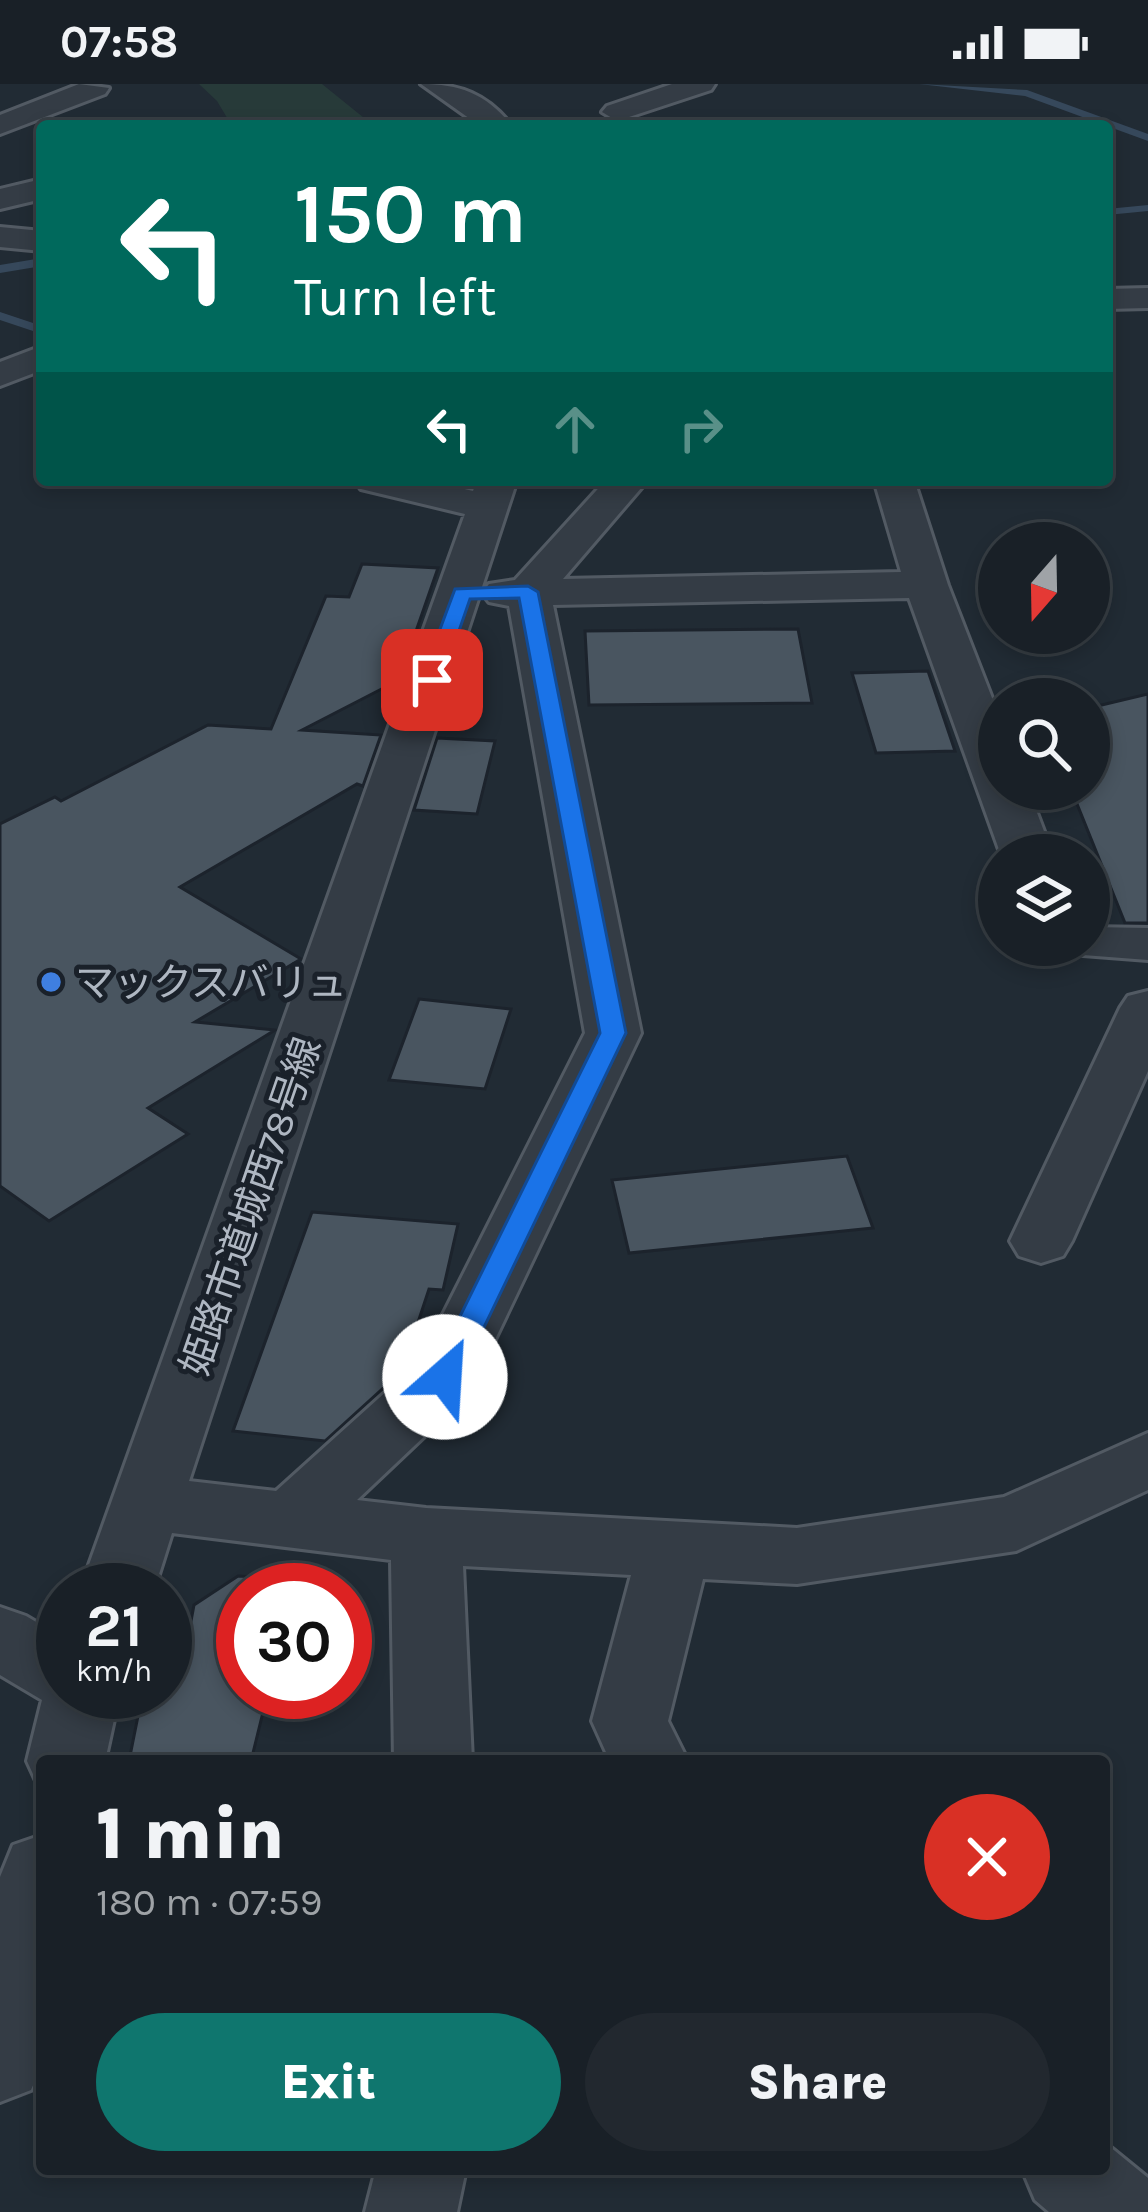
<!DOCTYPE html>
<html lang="en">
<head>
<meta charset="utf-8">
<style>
  body { margin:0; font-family:Karla,"Noto Sans JP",sans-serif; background:#22282f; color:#f1f3f6; height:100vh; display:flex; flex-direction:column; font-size:45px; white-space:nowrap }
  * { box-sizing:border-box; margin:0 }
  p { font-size:39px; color:#9fa3a7 }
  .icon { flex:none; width:66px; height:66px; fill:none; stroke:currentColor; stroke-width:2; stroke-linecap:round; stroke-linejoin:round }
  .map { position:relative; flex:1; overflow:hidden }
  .details { position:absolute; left:36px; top:1671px; width:1074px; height:420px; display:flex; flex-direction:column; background:#192027; border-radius:12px; box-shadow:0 6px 18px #0003,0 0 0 3px #373e44 }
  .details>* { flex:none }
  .banner { position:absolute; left:36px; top:36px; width:1077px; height:366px; border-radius:12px; box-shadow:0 6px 18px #0003,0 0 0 3px #373e44; background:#00695c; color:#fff; overflow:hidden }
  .needle { width:78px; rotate:200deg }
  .controls { position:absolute; left:978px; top:438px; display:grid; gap:24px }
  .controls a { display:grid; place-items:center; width:132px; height:132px; border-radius:50%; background:#192027; box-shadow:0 6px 18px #0003,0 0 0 3px #373e44; font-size:60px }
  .speed { position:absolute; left:36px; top:1479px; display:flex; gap:24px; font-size:60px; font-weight:700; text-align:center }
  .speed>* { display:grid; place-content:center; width:156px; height:156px; border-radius:50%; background:#192027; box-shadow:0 6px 18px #0003,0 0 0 3px #373e44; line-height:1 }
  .speed small { font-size:30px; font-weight:400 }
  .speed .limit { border:18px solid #d22; background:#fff; color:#111 }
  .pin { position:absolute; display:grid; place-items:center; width:102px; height:102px; color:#fff; margin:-51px; border-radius:24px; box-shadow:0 6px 18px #0006 }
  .me { position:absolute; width:132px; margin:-66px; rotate:26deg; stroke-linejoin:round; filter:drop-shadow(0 0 9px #0008) }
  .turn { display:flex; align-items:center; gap:42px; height:252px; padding:0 60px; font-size:54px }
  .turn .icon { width:156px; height:156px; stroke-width:2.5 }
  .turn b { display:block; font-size:84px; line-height:102px }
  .lanes { display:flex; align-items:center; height:114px; padding:0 60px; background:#0003; justify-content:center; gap:60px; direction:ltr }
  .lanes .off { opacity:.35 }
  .round { display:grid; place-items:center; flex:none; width:126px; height:126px; border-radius:63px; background:#22282f }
  .headline { display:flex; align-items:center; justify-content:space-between; height:204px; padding:0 60px }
  h1 { font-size:72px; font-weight:800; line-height:90px }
  .action { display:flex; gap:24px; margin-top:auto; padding:24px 60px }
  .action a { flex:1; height:138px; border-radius:72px; background:#0f766e; color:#fff; font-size:48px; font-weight:800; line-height:138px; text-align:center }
  .action a+a { background:#22282f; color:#f1f3f6 }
  .status { display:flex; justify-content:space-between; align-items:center; height:84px; padding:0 60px; background:#192027; direction:ltr }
  .status svg { height:33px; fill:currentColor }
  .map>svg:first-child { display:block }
  .green { fill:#273a39 }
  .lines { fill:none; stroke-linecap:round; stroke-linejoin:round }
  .stream { fill:#36485b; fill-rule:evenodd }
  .building { fill:#495560; stroke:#1c232c; stroke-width:3 }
  .minor-casing { stroke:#525a63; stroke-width:6 }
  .minor { fill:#343c45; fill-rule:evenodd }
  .route { fill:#1a73e8; stroke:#114b97; stroke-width:3 }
  .shop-dot { fill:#3f7fe0; stroke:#1a212a; stroke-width:4.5 }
  .labels { text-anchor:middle; stroke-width:10; stroke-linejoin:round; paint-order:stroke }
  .poi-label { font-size:39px; fill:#afb7c2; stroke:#1a212a; text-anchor:start }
  .street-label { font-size:39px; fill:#afb7c2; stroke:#1a212a }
</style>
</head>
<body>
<div class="status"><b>07:58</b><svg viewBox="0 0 49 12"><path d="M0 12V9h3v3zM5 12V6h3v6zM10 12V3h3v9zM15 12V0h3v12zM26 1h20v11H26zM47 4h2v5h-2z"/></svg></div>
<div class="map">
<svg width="1148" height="2128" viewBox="0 0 1148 2128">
  <rect width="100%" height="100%" fill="#212b34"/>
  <path class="green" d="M199,0H322L374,42H232L217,17Z"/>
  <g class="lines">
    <path class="stream" d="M919,0L1027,6L1148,50V57L1025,12Z
      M1148,121V127L1107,131V125Z
      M42,174V182L0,189V181Z
      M0,228L42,242V250L0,236Z"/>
  </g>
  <path class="building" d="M362,480L438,484L399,596L302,646L381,651L363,702L357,700L180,803L301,875L195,938L275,946L148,1024L188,1050L49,1137L0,1102V740L55,713L61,717L208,641L271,645L326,512L349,513Z
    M798,545L812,619L589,621L585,547Z
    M928,587L955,667L876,669L852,589Z
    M1148,610V839H1125L1071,705H1089V624Z
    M437,654L495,657L477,730L414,726Z
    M419,915L511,925L485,1005L389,996Z
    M847,1072L873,1144L629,1169L612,1096Z
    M312,1128L458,1140L443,1206L429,1205L402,1287L325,1357L233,1347Z
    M238,1492L278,1494L276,1506H243V1608H268L251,1677H129L141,1617H147L150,1608H165V1563L186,1564L194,1521Z"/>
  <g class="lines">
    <defs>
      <path id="minor" d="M79,0L109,4L105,10L0,50V31Z
        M421,0C460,0 487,10 512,42H480Z
        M672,0H715L711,6L617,37L602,28L607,22Z
        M42,95V115L0,125V105Z
        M0,143L42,147V167L0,163Z
        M1148,204V224L1107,225V205Z
        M42,262V286L0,302V278Z
        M355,396H426L473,407L477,396H517L189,1397L276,1407L419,1278L585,949L509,522L489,518L482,509L489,500L515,496L606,396H648L563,495L901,488L874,396H914L948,501L999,632V705H1028L1053,771H1001L909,514L553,521L641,949L469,1310L357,1416L426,1424L797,1444L1004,1413L1148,1349V1406L1016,1467L797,1500L703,1495L668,1637L688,1677H610L592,1637L631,1491L463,1482L472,1677H394L391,1476L172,1449L154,1506H80L465,430L361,405Z
        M1089,843L1148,844V876L1070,870L1063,861H1089Z
        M1148,907V987L1072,1157L1063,1172L1041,1179L1019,1172L1010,1157L1120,924L1128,912Z
        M0,1523L26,1532L63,1554V1608H120L105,1677H42V1702L38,1701L27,1677L42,1616L0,1591Z
        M42,1751V1980L31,2006L0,2018V1793L13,1761Z
        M1104,2058L1148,2094V2128H1049L1035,2116L1022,2085H1104Z
        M376,2085H466L457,2128H365Z"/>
    </defs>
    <use href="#minor" class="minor-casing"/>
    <use href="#minor" class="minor"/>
  </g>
  <path class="route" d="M528,502L538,508L626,949L460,1293L456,1301H434L430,1293L600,949L519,514L470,515L442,596L432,602L421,596L455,505Z"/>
  <circle class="shop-dot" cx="51" cy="898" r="12"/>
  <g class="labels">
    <g class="poi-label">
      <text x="75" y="912">マックスバリュ</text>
    </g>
    <g class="street-label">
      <text transform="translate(250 1122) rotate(-71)" y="14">姫路市道城西78号線</text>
    </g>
  </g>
</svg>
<div class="controls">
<a><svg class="needle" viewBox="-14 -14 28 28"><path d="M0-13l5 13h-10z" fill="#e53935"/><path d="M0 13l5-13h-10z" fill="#9fa3a7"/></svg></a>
<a><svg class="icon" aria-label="search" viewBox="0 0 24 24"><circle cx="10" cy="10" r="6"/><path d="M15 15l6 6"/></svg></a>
<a><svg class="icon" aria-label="layers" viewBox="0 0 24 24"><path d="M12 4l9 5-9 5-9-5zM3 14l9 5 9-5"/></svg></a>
</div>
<div class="speed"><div>21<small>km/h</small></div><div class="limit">30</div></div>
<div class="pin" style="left:432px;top:596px;background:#d93025"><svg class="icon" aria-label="arrive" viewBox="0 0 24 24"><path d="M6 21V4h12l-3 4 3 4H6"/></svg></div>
<svg class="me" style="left:445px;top:1293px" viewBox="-20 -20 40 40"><circle r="19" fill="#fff"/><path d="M0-13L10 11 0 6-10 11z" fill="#1a73e8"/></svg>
<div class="banner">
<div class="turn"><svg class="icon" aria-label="left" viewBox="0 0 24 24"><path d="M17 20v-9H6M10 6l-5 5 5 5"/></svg><div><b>150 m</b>Turn left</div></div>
<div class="lanes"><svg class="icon" aria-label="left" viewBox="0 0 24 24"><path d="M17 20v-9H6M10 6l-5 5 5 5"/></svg><svg class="icon off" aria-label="ahead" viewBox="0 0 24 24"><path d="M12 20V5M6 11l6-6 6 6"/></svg><svg class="icon off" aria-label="right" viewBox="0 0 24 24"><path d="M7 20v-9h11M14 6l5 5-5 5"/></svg></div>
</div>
<section class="details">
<div class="headline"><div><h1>1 min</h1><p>180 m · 07:59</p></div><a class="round" style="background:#d93025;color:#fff"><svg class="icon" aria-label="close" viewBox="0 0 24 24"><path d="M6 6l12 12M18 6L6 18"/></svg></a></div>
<div class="action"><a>Exit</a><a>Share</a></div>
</section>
</div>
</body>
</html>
